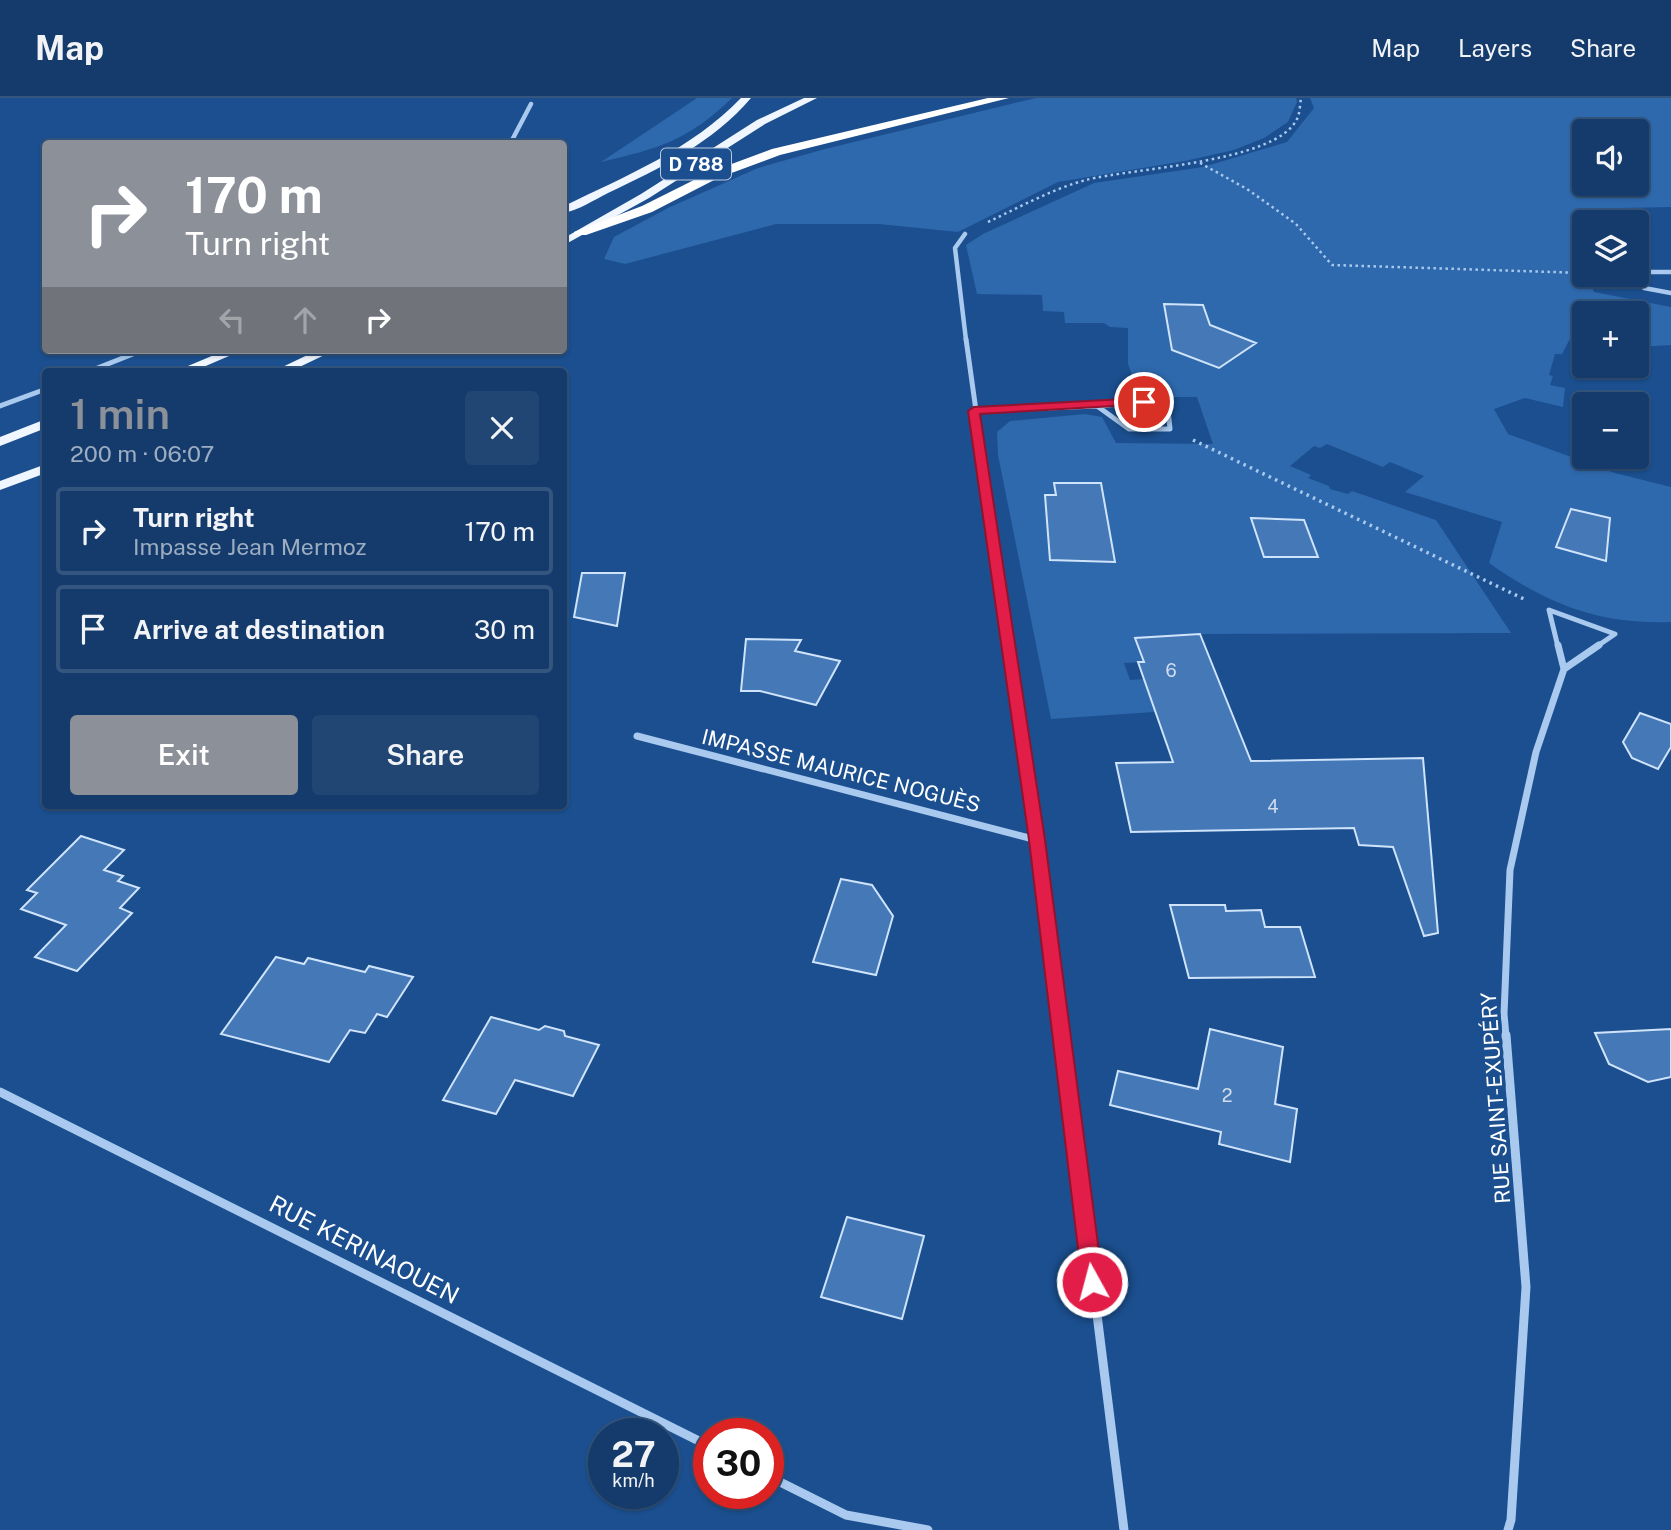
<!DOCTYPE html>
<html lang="en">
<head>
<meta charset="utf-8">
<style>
  body { margin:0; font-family:"Public Sans",sans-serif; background:#214673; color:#f1f3f6; height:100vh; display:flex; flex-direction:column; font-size:26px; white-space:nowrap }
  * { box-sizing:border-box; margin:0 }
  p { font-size:23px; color:#9dadc1 }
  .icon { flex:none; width:38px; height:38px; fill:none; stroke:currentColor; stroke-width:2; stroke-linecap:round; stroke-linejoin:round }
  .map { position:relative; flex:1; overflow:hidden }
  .sheet { position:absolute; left:42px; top:270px; width:525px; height:441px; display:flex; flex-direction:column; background:#143b6b; border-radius:7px; box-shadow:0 2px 5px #0004,0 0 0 2px #33557e }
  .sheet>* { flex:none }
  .banner { position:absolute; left:42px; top:42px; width:525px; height:214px; border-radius:7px; box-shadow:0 2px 5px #0004,0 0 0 2px #33557e; background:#8c9099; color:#fff; overflow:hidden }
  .tools { position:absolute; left:1572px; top:21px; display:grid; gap:14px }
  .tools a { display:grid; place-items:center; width:77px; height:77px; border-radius:7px; background:#143b6b; box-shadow:0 2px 5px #0004,0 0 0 2px #33557e; font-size:35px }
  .speed { position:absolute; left:588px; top:1320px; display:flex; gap:14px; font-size:35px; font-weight:700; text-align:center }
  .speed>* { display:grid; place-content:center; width:91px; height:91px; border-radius:50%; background:#143b6b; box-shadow:0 2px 5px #0004,0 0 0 2px #33557e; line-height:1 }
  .speed small { font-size:18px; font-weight:400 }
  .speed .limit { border:10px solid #d22; background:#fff; color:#111 }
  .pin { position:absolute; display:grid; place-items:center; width:60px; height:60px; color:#fff; margin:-30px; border:4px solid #fff; border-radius:50%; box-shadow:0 2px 7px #0007 }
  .me { position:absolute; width:77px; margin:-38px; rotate:353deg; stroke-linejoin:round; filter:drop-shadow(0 0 5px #0008) }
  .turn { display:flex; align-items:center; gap:24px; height:147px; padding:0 28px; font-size:32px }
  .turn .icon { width:91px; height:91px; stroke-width:2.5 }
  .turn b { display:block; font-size:49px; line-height:60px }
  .lanes { display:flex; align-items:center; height:66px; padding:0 28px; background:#0003; justify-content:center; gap:35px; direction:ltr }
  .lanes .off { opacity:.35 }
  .round { display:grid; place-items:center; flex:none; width:74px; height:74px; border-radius:7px; background:#214673 }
  .summary { display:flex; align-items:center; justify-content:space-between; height:119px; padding:0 28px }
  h1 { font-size:42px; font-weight:600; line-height:52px; color:#8c9099 }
  .cta { display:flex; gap:14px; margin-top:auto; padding:14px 28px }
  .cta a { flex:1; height:80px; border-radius:7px; background:#8c9099; color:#fff; font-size:28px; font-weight:600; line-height:80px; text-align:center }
  .cta a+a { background:#214673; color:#f1f3f6 }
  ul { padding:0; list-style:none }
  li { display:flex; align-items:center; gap:21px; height:88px; margin:0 14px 10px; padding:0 14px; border:4px solid #33557e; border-radius:7px }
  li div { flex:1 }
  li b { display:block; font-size:26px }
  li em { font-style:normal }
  header { display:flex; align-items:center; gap:42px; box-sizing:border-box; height:98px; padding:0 35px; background:#143b6b; border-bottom:2px solid #33557e }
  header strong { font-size:33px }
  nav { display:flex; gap:38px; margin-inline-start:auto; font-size:24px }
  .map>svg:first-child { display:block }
  .green { fill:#2e69ad; fill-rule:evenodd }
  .building { fill:#4478b7; stroke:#cfe3fa; stroke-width:2 }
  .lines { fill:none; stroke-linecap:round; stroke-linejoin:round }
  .path-far1 { stroke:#a9c9ee; stroke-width:2.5; stroke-dasharray:2.5 3.5; stroke-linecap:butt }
  .path { stroke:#a9c9ee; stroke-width:3.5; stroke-dasharray:2.5 4.5; stroke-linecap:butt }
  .street-far3 { stroke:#a9c9ee; stroke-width:4.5 }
  .street-far2 { stroke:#a9c9ee; stroke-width:5 }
  .street-far1 { stroke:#a9c9ee; stroke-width:7 }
  .street { stroke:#a9c9ee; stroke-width:9 }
  .primary { fill:#f0f6ff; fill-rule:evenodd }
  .highway { fill:#fff; fill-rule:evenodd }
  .route { fill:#e11d48; stroke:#92132f; stroke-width:2 }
  .labels { text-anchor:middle; stroke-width:7; stroke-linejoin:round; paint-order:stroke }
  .number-label { font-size:18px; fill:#d0dded }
  .shield { fill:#1b4f8f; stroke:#bbcadd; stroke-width:2 }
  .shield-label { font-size:19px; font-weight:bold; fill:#fff }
  .street-label { font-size:21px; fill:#fff; stroke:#1b4f8f }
  .near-street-label { font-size:24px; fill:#fff; stroke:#1b4f8f }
</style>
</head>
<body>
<header>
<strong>Map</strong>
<nav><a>Map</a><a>Layers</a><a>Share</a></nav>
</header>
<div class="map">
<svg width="1671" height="1432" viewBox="0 0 1671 1432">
  <rect width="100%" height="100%" fill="#1b4f8f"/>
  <path class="green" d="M697,0H732C687,43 660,50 601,64Z
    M1036,0H1296L1297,4L1288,24L1264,40L1234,52L1185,63L1058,84L958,134L879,126H776L625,166L604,161L614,139L668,110L758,70L825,51Z
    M1310,0H1671V109L1622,110L1607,114L1601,124H1584V177H1587L1594,194L1671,209V247L1636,249V215H1584V239L1572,237L1562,256H1555L1549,277L1553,278L1550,287L1565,290L1563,309L1525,300L1494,311L1508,336L1615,375L1671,389V524C1599,527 1547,506 1489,465L1502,424L1405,394L1424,378L1390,364L1383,369L1327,346L1320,350L1314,348L1290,368L1311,377L1308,380L1329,388L1330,391L1348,396L1352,393L1436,422L1511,535L1200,536L1135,541L1144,564L1124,565L1130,582L1144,581L1183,612L1051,621L998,357L997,334L1010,323L1085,316L1102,319L1116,345L1213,346L1197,299H1140L1128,266V230L1110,229L1104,225H1065L1064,214L1043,213L1042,197L977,196L966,147L983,136L1094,85L1203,69L1287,44L1314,10ZM1584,33H1636V86H1584Z"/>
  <path class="building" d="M1164,206L1203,207L1210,227L1256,245L1219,270L1172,252Z
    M1054,385H1101L1115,464L1050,462L1045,397H1056Z
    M1571,411L1610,420L1606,463L1556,449Z
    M1251,420L1304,422L1318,459H1264Z
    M582,475H625L617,528L574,519Z
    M1200,536L1251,663L1423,660L1438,835L1424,838L1393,749L1359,747L1354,730L1131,734L1116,665L1173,664L1138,564H1144L1135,540Z
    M746,541L801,542L795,553L840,563L816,607L760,593H741Z
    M1640,615L1671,626V649L1658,671L1632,660L1623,644Z
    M81,738L124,752L104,772L123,778L118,783L139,790L120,810L132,815L77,873L35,859L66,827L21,811L37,795L27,792Z
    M841,781L872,787L893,818L876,877L813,864Z
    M1170,807H1225L1226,813L1261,812L1265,829H1300L1315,879L1189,880Z
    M276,859L304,866L308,860L365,874L369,868L413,879L387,919L377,916L365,935L350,932L329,964L221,936Z
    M491,919L539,932L545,928L564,933L565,938L599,947L573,998L515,982L496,1016L443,1002Z
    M1210,931L1283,949L1275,1006L1297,1011L1290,1064L1219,1046L1221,1034L1110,1007L1118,973L1198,991Z
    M1671,931V979L1648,984L1609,966L1595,935Z
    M847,1119L924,1138L902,1221L821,1199Z"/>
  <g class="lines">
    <path class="path-far1" d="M1200,65L1247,91L1296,126L1332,167L1584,175
      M988,124C1020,109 1052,91 1086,82C1131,70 1276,65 1297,21C1300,15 1300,6 1301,0
      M1592,177L1618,183"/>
    <path class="path" d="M1193,342L1526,502"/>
    <path class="street-far3" d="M510,46L531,6
      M965,136L955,150L966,242
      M1671,174H1645L1644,190L1671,195"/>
    <path class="street-far2" d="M966,241L1009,549
      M90,273L143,252
      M1167,302L1170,331H1129L1097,308Z
      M0,308L46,291
      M974,313L1097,308
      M1558,549L1549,512L1615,536L1596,549"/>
    <path class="street-far1" d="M1008,547L1062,938
      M1558,547L1564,571
      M1564,571L1599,547
      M637,638L1037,742
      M1506,938L1504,916L1510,772L1536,654L1564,571"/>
    <path class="street" d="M1062,937L1124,1432
      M1506,937L1526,1189L1511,1422L1508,1432
      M0,994L709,1348
      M768,1378L846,1417L928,1432"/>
    <path class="primary" d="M741,0H751C714,44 659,71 608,95C594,102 579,112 564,115V108C626,78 692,51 741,0Z
      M804,0H817L765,26L649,100L564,147V140L641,96L757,22Z
      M226,252H243L194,273H176Z
      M318,252H335L291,273H274Z
      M46,321V330L0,348V339Z
      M46,366V375L0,392V383Z"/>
    <path class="highway" d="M988,0H1009L780,57L718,80L652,114L586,137H576L574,134L642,108L710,74L772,51Z"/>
  </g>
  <path class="route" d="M1144,300L1150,304L1148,306L980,316L1045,742L1103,1184L1100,1190L1092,1193L1085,1190L1082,1184L1029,742L968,313L974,309Z"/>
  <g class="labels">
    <g class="number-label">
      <text x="1171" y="579">6</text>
      <text x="1273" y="715">4</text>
      <text x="1227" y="1004">2</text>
    </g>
    <rect class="shield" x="661" y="50.5" width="70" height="31" rx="5"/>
    <g class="shield-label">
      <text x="696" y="73">D 788</text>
    </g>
    <g class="street-label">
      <text transform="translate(841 673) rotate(14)" y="7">IMPASSE MAURICE NOGUÈS</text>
      <text transform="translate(1496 1000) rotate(-94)" y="7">RUE SAINT-EXUPÉRY</text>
    </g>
    <g class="near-street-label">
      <text transform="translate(364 1152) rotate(27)" y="8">RUE KERINAOUEN</text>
    </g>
  </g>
</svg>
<div class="tools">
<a><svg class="icon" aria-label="sound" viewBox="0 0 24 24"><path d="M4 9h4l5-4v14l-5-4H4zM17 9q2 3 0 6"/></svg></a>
<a><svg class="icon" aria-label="layers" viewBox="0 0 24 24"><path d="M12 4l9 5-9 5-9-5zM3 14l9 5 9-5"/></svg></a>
<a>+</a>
<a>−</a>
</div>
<div class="speed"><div>27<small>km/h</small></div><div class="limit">30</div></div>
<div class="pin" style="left:1144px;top:304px;background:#d93025"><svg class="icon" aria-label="arrive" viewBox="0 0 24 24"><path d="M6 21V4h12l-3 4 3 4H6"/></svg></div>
<svg class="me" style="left:1092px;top:1184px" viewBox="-20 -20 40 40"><circle r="17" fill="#e11d48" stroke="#fff" stroke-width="3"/><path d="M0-11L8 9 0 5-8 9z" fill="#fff"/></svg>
<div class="banner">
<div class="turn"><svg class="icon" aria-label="right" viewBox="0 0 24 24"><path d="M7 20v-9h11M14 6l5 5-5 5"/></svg><div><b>170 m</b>Turn right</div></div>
<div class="lanes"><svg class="icon off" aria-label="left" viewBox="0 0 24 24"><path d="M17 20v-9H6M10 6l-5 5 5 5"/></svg><svg class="icon off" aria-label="ahead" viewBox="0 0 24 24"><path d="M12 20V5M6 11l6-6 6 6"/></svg><svg class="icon" aria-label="right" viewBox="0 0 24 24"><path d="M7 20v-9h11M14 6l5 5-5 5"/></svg></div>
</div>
<section class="sheet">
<div class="summary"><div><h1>1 min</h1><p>200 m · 06:07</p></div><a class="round"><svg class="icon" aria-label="close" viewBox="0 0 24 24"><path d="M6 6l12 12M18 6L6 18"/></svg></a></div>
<ul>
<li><svg class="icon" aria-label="right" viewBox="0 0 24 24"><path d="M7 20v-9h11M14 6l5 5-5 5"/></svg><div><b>Turn right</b><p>Impasse Jean Mermoz</p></div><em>170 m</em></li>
<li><svg class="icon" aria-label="arrive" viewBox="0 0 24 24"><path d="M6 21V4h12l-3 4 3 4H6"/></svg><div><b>Arrive at destination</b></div><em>30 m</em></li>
</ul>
<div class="cta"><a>Exit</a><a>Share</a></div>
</section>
</div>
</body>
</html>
